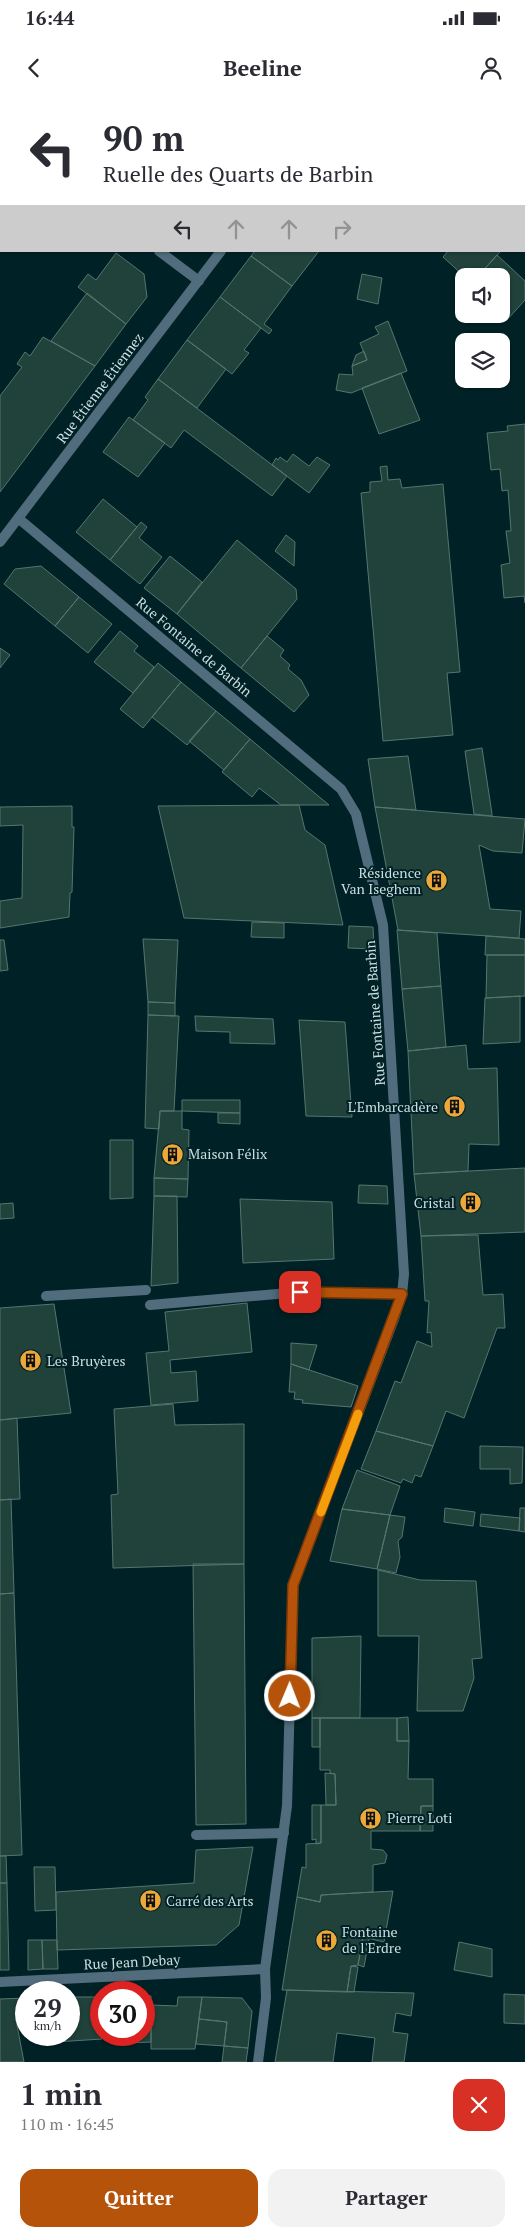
<!DOCTYPE html>
<html lang="fr">
<head>
<meta charset="utf-8">
<style>
  body { margin:0; font-family:"PT Serif",serif; background:#f2f2f3; color:#2b2b33; height:100vh; display:flex; flex-direction:column; font-size:19px; white-space:nowrap }
  * { box-sizing:border-box; margin:0 }
  p { font-size:16px; color:#7c7c81 }
  .icon { flex:none; width:28px; height:28px; fill:none; stroke:currentColor; stroke-width:2; stroke-linecap:round; stroke-linejoin:round }
  .map { position:relative; height:1962px; overflow:hidden }
  .details { display:flex; flex-direction:column; background:#fff; flex:1 }
  .details>* { flex:none }
  .guide { position:absolute; left:0px; top:0px; width:525px; height:152px; box-shadow:0 1px 4px #0004; background:#fff; color:#2b2b33; overflow:hidden }
  .buttons { position:absolute; left:455px; top:168px; display:grid; gap:10px }
  .buttons a { display:grid; place-items:center; width:55px; height:55px; border-radius:10px; background:#fff; box-shadow:0 1px 4px #0004; font-size:25px }
  .speed { position:absolute; left:15px; top:1881px; display:flex; gap:10px; font-size:25px; font-weight:700; text-align:center }
  .speed>* { display:grid; place-content:center; width:65px; height:65px; border-radius:50%; background:#fff; box-shadow:0 1px 4px #0004; line-height:1 }
  .speed small { font-size:12px; font-weight:400 }
  .speed .limit { border:8px solid #d22; background:#fff; color:#111 }
  .pin { position:absolute; display:grid; place-items:center; width:42px; height:42px; color:#fff; margin:-21px; border-radius:10px; box-shadow:0 2px 8px #0006 }
  .me { position:absolute; width:55px; margin:-28px; rotate:1deg; stroke-linejoin:round; filter:drop-shadow(0 0 4px #0008) }
  .turn { display:flex; align-items:center; gap:18px; height:105px; padding:0 20px; font-size:22px }
  .turn .icon { width:65px; height:65px; stroke-width:2.5 }
  .turn b { display:block; font-size:35px; line-height:42px }
  .lanes { display:flex; align-items:center; height:48px; padding:0 20px; background:#0003; justify-content:center; gap:25px; direction:ltr }
  .lanes .off { opacity:.35 }
  .round { display:grid; place-items:center; flex:none; width:52px; height:52px; border-radius:15px; background:#f2f2f3 }
  .headline { display:flex; align-items:center; justify-content:space-between; height:85px; padding:0 20px }
  h1 { font-size:30px; font-weight:700; line-height:38px }
  .action { display:flex; gap:10px; margin-top:auto; padding:10px 20px }
  .action a { flex:1; height:58px; border-radius:15px; background:#b45309; color:#fff; font-size:20px; font-weight:700; line-height:58px; text-align:center }
  .action a+a { background:#f2f2f3; color:#2b2b33 }
  .status { display:flex; justify-content:space-between; align-items:center; height:35px; padding:0 25px; background:#fff; direction:ltr }
  .status svg { height:14px; fill:currentColor }
  header { display:flex; justify-content:space-between; align-items:center; height:65px; padding:0 20px; background:#fff; font-size:22px; font-weight:700 }
  .map>svg:first-child { display:block }
  .building { fill:#21413b; stroke:#55766f }
  .lines { fill:none; stroke-linecap:round; stroke-linejoin:round }
  .service { stroke:#516d7d; stroke-width:10 }
  .minor { stroke:#516d7d; stroke-width:10 }
  .route-casing { stroke:#753606; stroke-width:12 }
  .route { stroke:#b45309; stroke-width:9 }
  .slow { stroke:#f59e0b; stroke-width:9 }
  .labels { text-anchor:middle; stroke-width:4; stroke-linejoin:round; paint-order:stroke }
  .street-label { font-size:14px; fill:#ccdee1; stroke:#002226 }
  .poi-label { font-size:14px; fill:#ccdee1; stroke:#002226; text-anchor:start }
</style>
</head>
<body>
<div class="status"><b>16:44</b><svg viewBox="0 0 49 12"><path d="M0 12V9h3v3zM5 12V6h3v6zM10 12V3h3v9zM15 12V0h3v12zM26 1h20v11H26zM47 4h2v5h-2z"/></svg></div>
<header><svg class="icon" aria-label="back" viewBox="0 0 24 24"><path d="M15 5l-7 7 7 7"/></svg>Beeline<svg class="icon" aria-label="person" viewBox="0 0 24 24"><circle cx="12" cy="8" r="4"/><path d="M4 21q1-7 8-7t8 7"/></svg></header>
<div class="map">
<svg width="525" height="1962" viewBox="0 0 525 1962">
  <rect width="100%" height="100%" fill="#002226"/>
  <path class="building" d="M6,0H56L58,1H5Z
    M255,151H319L292,186L251,156Z
    M448,151H499L500,152L478,176H464L443,157Z
    M116,153L144,174L147,197L126,224L78,187L88,174L96,180Z
    M497,155L525,181V200L506,221L498,214H501V176H478Z
    M251,156L292,186L264,224L272,230L269,234L220,197Z
    M362,174L382,178L378,204L357,199Z
    M87,193L126,224L95,266L51,241Z
    M220,197L261,228L244,250L249,253L232,274L187,240Z
    M388,221L407,271L351,293L336,290L339,274L353,275L352,266L367,260L360,243L379,234L375,227Z
    M43,237L95,266L0,392V296L22,267L17,264L25,252L30,256Z
    M187,240L226,269L197,308L158,279Z
    M364,251L367,260L352,266L356,255Z
    M401,273L420,320L379,334L362,288Z
    M158,279L287,376L272,396L184,330L171,348L133,320L148,300L145,297Z
    M129,317L165,343L138,377L103,352Z
    M525,324V503L524,496L504,498L501,465L510,463L506,431H511L508,390L502,391L500,369L491,370L487,333L508,331L507,326Z
    M293,354L309,366L317,357L330,365L309,393L272,365L276,358L278,360L280,357L287,362Z
    M387,366L388,380L400,379L402,388L443,384L460,572L447,573L453,635L383,641L361,393L370,392V382L382,381L380,367Z
    M103,399L137,427L110,460L76,432Z
    M141,422L147,427L139,438L162,457L140,484L110,460Z
    M286,435L295,442L294,466L275,451Z
    M237,440L296,489L297,499L241,568L177,514Z
    M170,456L202,482L177,514L144,488Z
    M41,466L79,497L55,526L4,484L15,469Z
    M79,497L112,524L88,553L55,526Z
    M120,531L138,546L134,551L154,567L133,593L94,562Z
    M267,536L284,550L280,556L290,565L288,569L301,580L309,595L294,612L241,568Z
    M0,548L10,555L0,568Z
    M158,563L181,582L143,628L120,609Z
    M181,582L216,611L187,645L152,617Z
    M216,611L250,639L224,670L189,641Z
    M250,639L329,705H281L259,688L252,697L222,672Z
    M482,648L492,714V716L474,714L465,651Z
    M408,656L416,710L375,707L368,659Z
    M299,705L305,730L325,745L343,825L184,818L158,706Z
    M72,706V727H74L72,792L70,793L69,817L0,828V801L22,798L23,725L0,726V707Z
    M375,707L525,719L522,753L493,751L479,745L490,809L521,811L519,838L398,830Z
    M252,822L284,823V838L251,837Z
    M349,826L373,827L374,849L348,848Z
    M397,830L437,833L441,886L402,889Z
    M486,836L525,839V855H485Z
    M143,839L178,840L175,903L148,902Z
    M0,840H4L8,870L0,871Z
    M487,855H525V896L486,898Z
    M441,886L446,947L408,951L402,889Z
    M520,896V942L483,944L485,898Z
    M148,902L175,903V916L148,915Z
    M148,915L179,916L174,1011H160L159,1029L145,1028Z
    M195,916L273,919L275,944L230,943V932L196,931Z
    M299,920L345,922L352,1017L306,1016Z
    M466,945L468,969L497,968L499,1045L469,1044L468,1071L414,1074L408,951Z
    M182,1000H240V1013L182,1011Z
    M160,1011H182V1029L189,1030L188,1079L154,1078Z
    M218,1013H240V1024L218,1023Z
    M110,1040H133V1098L110,1099Z
    M525,1068V1132L421,1136L414,1074Z
    M154,1078L188,1079L187,1097L154,1096Z
    M359,1085L387,1086L388,1104L358,1103Z
    M154,1096H177L178,1183L151,1186Z
    M240,1099L332,1102L334,1159L243,1163Z
    M13,1103L14,1118L0,1119V1104Z
    M478,1135L483,1195L503,1194L505,1228H497L464,1318L446,1311L433,1346L376,1331L395,1281L401,1283L417,1241L432,1247L431,1232L427,1233L429,1201H425L421,1136Z
    M247,1203L252,1252L170,1260L171,1273L196,1271L198,1301L151,1305L146,1253L169,1251L165,1212Z
    M54,1204L71,1313L0,1320V1208Z
    M291,1243L317,1245L309,1270L291,1264Z
    M291,1264L358,1286L351,1307L302,1303L303,1300L294,1299L295,1292H289Z
    M173,1304L175,1325L244,1324V1464L113,1468L111,1395L118,1394L114,1309Z
    M17,1318L20,1399L0,1400V1320Z
    M376,1331L433,1346L421,1377L415,1375L412,1383L403,1379L401,1383L361,1369Z
    M480,1346L523,1347L522,1383L510,1384V1369H480Z
    M357,1370L400,1386L390,1415L342,1409Z
    M11,1399L14,1493L0,1494V1400Z
    M445,1408L475,1412L473,1426L444,1422Z
    M520,1408H525V1432L519,1431Z
    M342,1409L390,1415L377,1469L330,1461Z
    M481,1414L520,1418L519,1431L480,1426Z
    M390,1415L405,1417L402,1437L398,1441L400,1457L396,1473L377,1469Z
    M193,1464H244L246,1724L196,1725Z
    M378,1470L420,1480L476,1481L482,1558L472,1559L474,1578L463,1611H417L419,1536H378Z
    M14,1493L22,1755L0,1756V1494Z
    M361,1536L360,1618H312V1538Z
    M408,1617L409,1641H397V1618Z
    M312,1618H320V1647H312Z
    M320,1618H397V1641H409L408,1679H433V1706H421L420,1731H371V1749L383,1750L387,1755L385,1763L373,1765V1792L321,1795L320,1802L297,1797L302,1767L306,1768V1744L321,1743V1705H336L335,1674L330,1673V1670H320Z
    M325,1673L335,1674L336,1705H326Z
    M312,1705H321V1743L316,1744V1739L312,1740Z
    M421,1706H433V1731H420Z
    M253,1747L239,1825L216,1845L57,1850L56,1792L194,1783L196,1750Z
    M0,1756H6L7,1783H0Z
    M34,1767H55L56,1810L35,1811Z
    M0,1783H7L9,1870H0Z
    M393,1791L384,1842L363,1837L358,1865L351,1866L347,1892L282,1890L297,1797L320,1802L321,1795Z
    M363,1837L369,1839L364,1867L358,1865Z
    M28,1840H42L43,1869L28,1870Z
    M42,1840H57L58,1869H43Z
    M459,1842L492,1849V1877L454,1870Z
    M351,1866L358,1867L354,1892H347Z
    M287,1890L414,1893L411,1916L396,1913L393,1932L408,1934L404,1962H372L375,1938L337,1933L333,1962H275Z
    M504,1894L525,1895V1924L504,1923Z
    M144,1896H151V1942L129,1943V1936L101,1937V1897V1935H144Z
    M69,1897H101L102,1939L40,1943L38,1935H69Z
    M178,1897H202L195,1949H151V1905L177,1906Z
    M202,1897L242,1898L252,1911L248,1948L224,1946L227,1922L199,1919Z
    M26,1898V1920H16L24,1962H0V1899Z
    M199,1919L227,1922L224,1946L196,1944Z
    M224,1946L248,1948L246,1962H222Z"/>
  <g class="lines">
    <path class="service" d="M46,1196L146,1190
      M196,1735L284,1733"/>
    <path class="minor" d="M395,0L396,1
      M334,1L335,0
      M0,33L1,34
      M524,116L525,117
      M159,151L199,181
      M18,418L341,689L356,714L383,825L404,1174L402,1194L394,1219L293,1485L287,1706L265,1869L266,1898L258,1962
      M0,442L221,151
      M150,1205L300,1192L402,1194
      M0,1882L265,1869"/>
  </g>
  <g class="lines">
    <defs>
      <path id="route" d="M290,1596L293,1485L402,1194L300,1192"/>
    </defs>
    <use href="#route" class="route-casing"/>
    <use href="#route" class="route"/>
    <path class="slow" d="M321,1412L358,1314"/>
  </g>
  <defs>
    <symbol id="building-disc" viewBox="-11 -11 22 22"><circle r="9.5" fill="#eca93a" stroke="#002226"/><path d="M-4-6H4V6H1V3H-1V6H-4ZM-2.5-4.3h1.7v1.8h-1.7ZM.8-4.3h1.7v1.8H.8ZM-2.5-1h1.7V.8h-1.7ZM.8-1h1.7V.8H.8Z" fill="#111"/></symbol>
  </defs>
  <g fill-rule="evenodd">
    <use href="#building-disc" x="424" y="768" width="25" height="25"/>
    <use href="#building-disc" x="442" y="994" width="25" height="25"/>
    <use href="#building-disc" x="160" y="1042" width="25" height="25"/>
    <use href="#building-disc" x="458" y="1090" width="25" height="25"/>
    <use href="#building-disc" x="18" y="1248" width="25" height="25"/>
    <use href="#building-disc" x="358" y="1706" width="25" height="25"/>
    <use href="#building-disc" x="138" y="1788" width="25" height="25"/>
    <use href="#building-disc" x="314" y="1828" width="25" height="25"/>
  </g>
  <g class="labels">
    <g class="street-label">
      <text transform="translate(100 288) rotate(-53)" y="5">Rue Étienne Étiennez</text>
      <text transform="translate(194 547) rotate(40)" y="5">Rue Fontaine de Barbin</text>
      <text transform="translate(375 913) rotate(-94)" y="5">Rue Fontaine de Barbin</text>
      <text transform="translate(132 1862) rotate(-3)" y="5">Rue Jean Debay</text>
    </g>
    <g class="poi-label">
      <text x="421" y="778" text-anchor="end">Résidence<tspan x="421" dy="16">Van Iseghem</tspan></text>
      <text x="438" y="1012" text-anchor="end">L'Embarcadère</text>
      <text x="188" y="1059">Maison Félix</text>
      <text x="455" y="1108" text-anchor="end">Cristal</text>
      <text x="47" y="1266">Les Bruyères</text>
      <text x="387" y="1723">Pierre Loti</text>
      <text x="166" y="1806">Carré des Arts</text>
      <text x="342" y="1837">Fontaine<tspan x="342" dy="16">de l'Erdre</tspan></text>
    </g>
  </g>
</svg>
<div class="buttons">
<a><svg class="icon" aria-label="sound" viewBox="0 0 24 24"><path d="M4 9h4l5-4v14l-5-4H4zM17 9q2 3 0 6"/></svg></a>
<a><svg class="icon" aria-label="layers" viewBox="0 0 24 24"><path d="M12 4l9 5-9 5-9-5zM3 14l9 5 9-5"/></svg></a>
</div>
<div class="speed"><div>29<small>km/h</small></div><div class="limit">30</div></div>
<div class="pin" style="left:300px;top:1192px;background:#d93025"><svg class="icon" aria-label="arrive" viewBox="0 0 24 24"><path d="M6 21V4h12l-3 4 3 4H6"/></svg></div>
<svg class="me" style="left:290px;top:1596px" viewBox="-20 -20 40 40"><circle r="17" fill="#b45309" stroke="#fff" stroke-width="3"/><path d="M0-11L8 9 0 5-8 9z" fill="#fff"/></svg>
<div class="guide">
<div class="turn"><svg class="icon" aria-label="left" viewBox="0 0 24 24"><path d="M17 20v-9H6M10 6l-5 5 5 5"/></svg><div><b>90 m</b>Ruelle des Quarts de Barbin</div></div>
<div class="lanes"><svg class="icon" aria-label="left" viewBox="0 0 24 24"><path d="M17 20v-9H6M10 6l-5 5 5 5"/></svg><svg class="icon off" aria-label="ahead" viewBox="0 0 24 24"><path d="M12 20V5M6 11l6-6 6 6"/></svg><svg class="icon off" aria-label="ahead" viewBox="0 0 24 24"><path d="M12 20V5M6 11l6-6 6 6"/></svg><svg class="icon off" aria-label="right" viewBox="0 0 24 24"><path d="M7 20v-9h11M14 6l5 5-5 5"/></svg></div>
</div>
</div>
<section class="details">
<div class="headline"><div><h1>1 min</h1><p>110 m · 16:45</p></div><a class="round" style="background:#d93025;color:#fff"><svg class="icon" aria-label="close" viewBox="0 0 24 24"><path d="M6 6l12 12M18 6L6 18"/></svg></a></div>
<div class="action"><a>Quitter</a><a>Partager</a></div>
</section>
</body>
</html>
